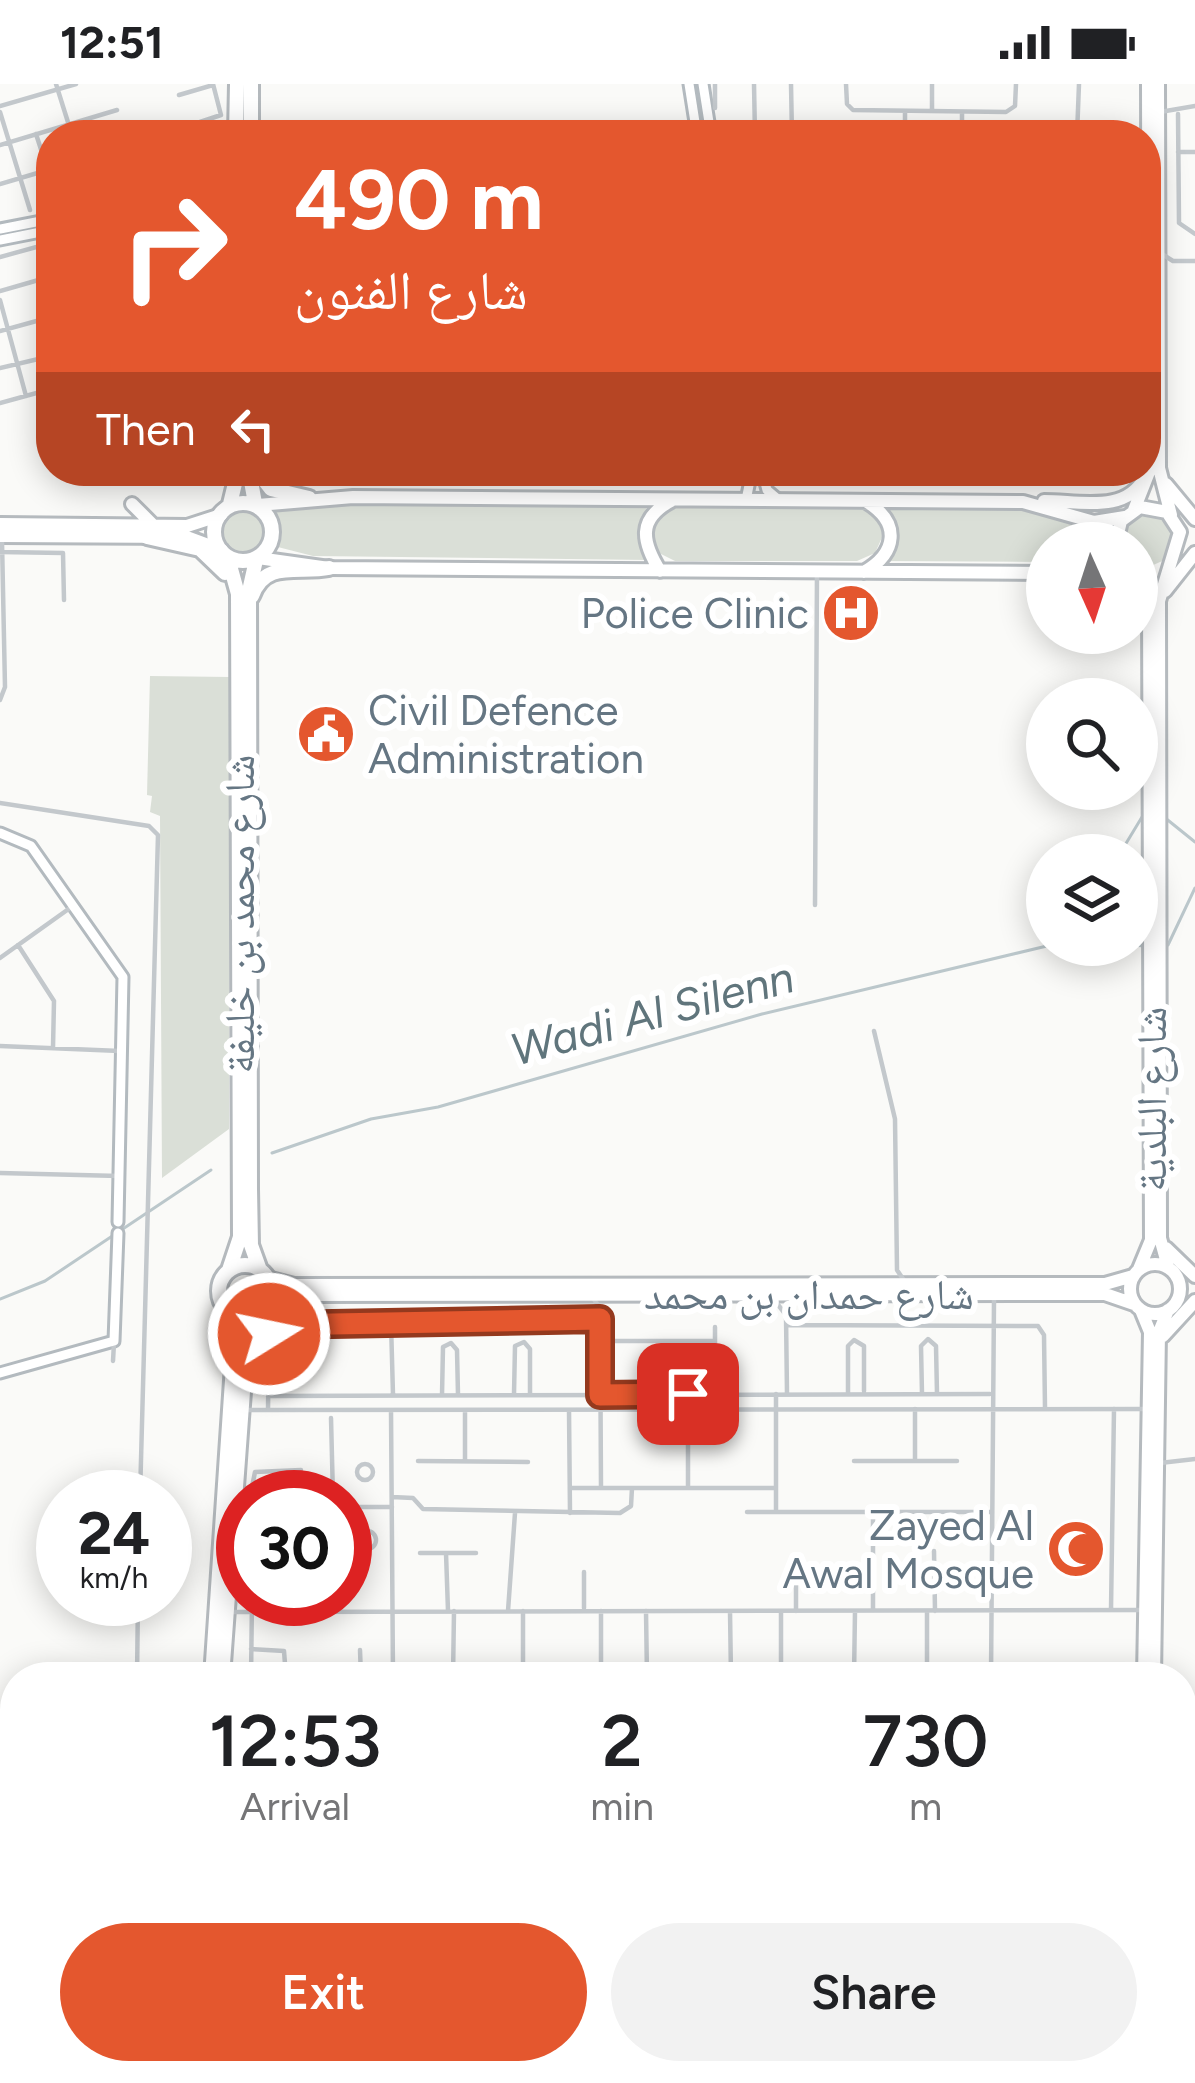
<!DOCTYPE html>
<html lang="en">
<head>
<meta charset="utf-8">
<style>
  body { margin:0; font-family:Figtree,"Noto Naskh Arabic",sans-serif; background:#f2f2f2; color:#202124; height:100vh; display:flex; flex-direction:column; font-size:45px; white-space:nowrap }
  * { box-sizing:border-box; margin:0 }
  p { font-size:39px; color:#757577 }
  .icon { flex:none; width:66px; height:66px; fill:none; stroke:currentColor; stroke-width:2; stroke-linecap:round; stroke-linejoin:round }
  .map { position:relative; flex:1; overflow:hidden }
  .details { position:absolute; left:0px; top:1578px; width:1197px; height:423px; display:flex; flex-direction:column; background:#fff; border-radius:48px 48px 0 0; box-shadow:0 6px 30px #0003 }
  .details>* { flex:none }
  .hud { position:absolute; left:36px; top:36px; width:1125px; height:366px; border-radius:48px; box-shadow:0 6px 30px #0003; background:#e4572e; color:#fff; overflow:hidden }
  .needle { width:78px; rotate:177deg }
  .buttons { position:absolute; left:1026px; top:438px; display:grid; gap:24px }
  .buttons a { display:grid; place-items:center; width:132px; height:132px; border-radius:50%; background:#fff; box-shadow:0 6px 30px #0003; font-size:60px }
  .speed { position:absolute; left:36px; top:1386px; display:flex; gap:24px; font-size:60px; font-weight:700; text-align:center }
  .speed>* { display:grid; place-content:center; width:156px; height:156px; border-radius:50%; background:#fff; box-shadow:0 6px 30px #0003; line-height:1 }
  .speed small { font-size:30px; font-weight:400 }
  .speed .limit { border:18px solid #d22; background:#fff; color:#111 }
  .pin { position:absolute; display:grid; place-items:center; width:102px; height:102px; color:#fff; margin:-51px; border-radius:24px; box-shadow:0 6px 18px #0006 }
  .me { position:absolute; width:132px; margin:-66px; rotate:80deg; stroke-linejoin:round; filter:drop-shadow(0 0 9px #0008) }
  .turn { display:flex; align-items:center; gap:42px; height:252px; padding:0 60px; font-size:54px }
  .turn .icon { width:156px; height:156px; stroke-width:2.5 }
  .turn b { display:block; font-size:84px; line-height:102px }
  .then { display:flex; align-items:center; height:114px; padding:0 60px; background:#0003; gap:24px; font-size:45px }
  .eta { display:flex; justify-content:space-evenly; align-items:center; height:204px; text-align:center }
  .eta b { font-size:72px; font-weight:600; line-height:84px }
  .primary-button { display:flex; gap:24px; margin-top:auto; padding:24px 60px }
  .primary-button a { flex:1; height:138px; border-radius:72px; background:#e4572e; color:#fff; font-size:48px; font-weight:600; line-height:138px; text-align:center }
  .primary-button a+a { background:#f2f2f2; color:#202124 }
  .status { display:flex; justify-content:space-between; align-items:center; height:84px; padding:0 60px; background:#fff; direction:ltr }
  .status svg { height:33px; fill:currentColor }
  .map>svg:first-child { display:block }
  .green { fill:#dadfd7 }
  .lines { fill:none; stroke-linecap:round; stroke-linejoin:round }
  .stream { stroke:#bbc7cb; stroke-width:3 }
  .secondary-casing { stroke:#b3babf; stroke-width:15 }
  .primary-casing { stroke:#b5babe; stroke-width:18 }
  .highway-casing { stroke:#b4b9bd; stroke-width:20 }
  .street { stroke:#c3c8cc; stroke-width:4.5 }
  .secondary { stroke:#fff; stroke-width:9 }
  .primary { stroke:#fff; stroke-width:12 }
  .highway { stroke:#fff; stroke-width:14 }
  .route-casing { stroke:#94391e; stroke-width:30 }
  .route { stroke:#e4572e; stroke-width:21 }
  .labels { text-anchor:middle; stroke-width:12; stroke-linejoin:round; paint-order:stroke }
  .poi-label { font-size:42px; fill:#657683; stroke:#fff; text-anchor:end }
  .street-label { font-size:42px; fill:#657683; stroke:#fff }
  .water-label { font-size:45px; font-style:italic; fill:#60757c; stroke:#fff }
</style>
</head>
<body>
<div class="status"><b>12:51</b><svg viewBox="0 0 49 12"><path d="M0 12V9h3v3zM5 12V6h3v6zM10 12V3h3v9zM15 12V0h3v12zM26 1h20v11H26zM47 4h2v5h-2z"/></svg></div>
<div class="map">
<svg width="1195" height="1999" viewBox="0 0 1195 1999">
  <rect width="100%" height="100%" fill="#fafaf8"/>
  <path class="green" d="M294,415L648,419L637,452L648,476L313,472L270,461L269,420Z
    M855,419L874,426L884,449L875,469L857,477H675L655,467L648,447L666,420Z
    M884,419L1034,420L1110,437L1111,459H1047V478L883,477L895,442Z
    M217 447a26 26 0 1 1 52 0a26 26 0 1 1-52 0Z
    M1146,428L1167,434L1176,450L1169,474L1151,482L1137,479V459H1122L1124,442Z
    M150,592L230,593L229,1045L162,1094L160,732L150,728L152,712L147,711Z"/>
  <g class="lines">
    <path class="stream" d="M1164,733L1195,758
      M1119,771L1142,733
      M1130,861L1146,862
      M1162,862L1168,861L1195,804
      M272,1069L371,1035L438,1023L762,930L1051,861
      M0,1215L45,1197L211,1086"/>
    <defs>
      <path id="secondary" d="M689,0L697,51
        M703,0L711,51
        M0,145L51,135
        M0,156L51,146
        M762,387L767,406L780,417
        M746,416L752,387
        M0,749L31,762L123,893L118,1138
        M0,1289L114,1257L118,1149"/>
      <path id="primary" d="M1158,0L1159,384L1171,431
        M1166,400L1195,435
        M1044,417C1080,417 1126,430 1145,393
        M132,420L152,440
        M258,421L353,413L1023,418L1094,438L1125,433
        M1134,426L1149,388L1148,0
        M0,440L187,442L221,431
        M0,452L187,453L222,466
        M1116,459L1121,437L1140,423L1167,428L1180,448L1159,517L1160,1154L1168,1183
        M258,474L329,484L1047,489
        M1137,486L1149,515L1151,1156L1139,1185
        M660,487C642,458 637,435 671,417
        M864,488C897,469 901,439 867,418
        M1165,507L1195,469
        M1166,1164L1195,1192
        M1130 1205a25 25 0 1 1 50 0a25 25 0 1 1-50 0Z
        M267,1194L294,1201L1105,1200L1133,1192
        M268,1220L294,1211L1105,1210L1134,1220
        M1141,1226L1150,1248L1144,1593
        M1163,1252L1195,1217
        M1154,1593L1159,1248L1168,1226
        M1182,1623L1195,1629
        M1182,1652L1195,1644
        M1145,1986V1999
        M1154,1986V1999"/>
      <path id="highway" d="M236,51L237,0
        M251,51V0
        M249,387L255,419
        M257,387L271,405L309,414
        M214 448a29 29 0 1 1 58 0a29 29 0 1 1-58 0Z
        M230,420L238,387
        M147,453L200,465L225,489
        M228,474L238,510L240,1153L229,1186
        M256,476L249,507L250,1105L251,1161L260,1186
        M252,512C265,475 299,490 329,484
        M219 1207a26 26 0 1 1 52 0a26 26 0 1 1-52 0Z
        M212,1593L235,1252L230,1229
        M222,1593L247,1253L256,1231
        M171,1999L172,1986
        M182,1999L183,1986"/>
    </defs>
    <use href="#secondary" class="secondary-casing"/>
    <use href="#primary" class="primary-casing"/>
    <use href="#highway" class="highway-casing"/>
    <path class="street" d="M56,0L72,51
      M754,0L755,51
      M791,0L792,51
      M846,0L847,20L853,26L1006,28L1015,22L1016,0
      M179,11L213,1
      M0,22L76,0
      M715,24V0
      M905,27V51
      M932,27V0
      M0,28L30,126
      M962,28V51
      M1160,28L1195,22
      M1178,30L1179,139L1195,150
      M36,50L51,96
      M161,51L221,31L213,0
      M1077,51L1079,0
      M0,61L117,26
      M1178,68H1195
      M0,100L51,85
      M1162,170L1173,177H1195
      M0,173L51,159
      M0,207L42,195
      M0,216L26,312
      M0,247L51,233
      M0,284L51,272
      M0,319L51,305
      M0,468L63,469L64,516
      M0,616L5,603L2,457
      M0,719L149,742L158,751L140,1413
      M815,821L817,488
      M18,861L54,917L53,964
      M0,874L70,824
      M874,947L895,1035L897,1186L903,1195
      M0,962L120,967
      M0,1089L119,1092
      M772,1213L786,1231L787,1310
      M593,1214L600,1224L601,1404
      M391,1239L393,1311
      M786,1241L1038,1242L1044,1251L1045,1324
      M601,1257H715
      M113,1277L114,1259
      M715,1309V1243
      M514,1310L515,1262L524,1258L530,1265V1311
      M688,1310V1404
      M776,1310V1428
      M848,1310V1262L854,1256L864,1262V1307
      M922,1310L921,1262L928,1255L936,1262L937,1310
      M442,1311L443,1263L451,1259L457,1266L458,1311
      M268,1312L990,1310
      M248,1326L1148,1325
      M268,1326L269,1250L275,1242L600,1236
      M391,1326L393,1593
      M569,1326L570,1429
      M331,1334L333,1413
      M418,1377L528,1378
      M465,1377V1326
      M854,1377H957
      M915,1377V1325
      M1160,1379L1195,1375
      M357 1388a8 8 0 1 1 16 0a8 8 0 1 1-16 0Z
      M570,1404H776
      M250,1413L255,1388L301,1386
      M392,1413L413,1414L423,1425L620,1429L631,1422L632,1404
      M345,1423H392
      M747,1428H991
      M873,1428V1524
      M358 1456a9 9 0 1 1 18 0a9 9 0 1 1-18 0Z
      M934,1467L935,1527
      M420,1469H476
      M446,1469L448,1527
      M796,1487V1527
      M584,1488V1524
      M1111,1526L1114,1325
      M508,1527L515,1429
      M601,1527V1593
      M646,1527L647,1593
      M730,1527L731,1593
      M781,1527V1593
      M233,1528L1145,1526
      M251,1565L284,1567L286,1593
      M360,1566L361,1593
      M137,1593L138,1515
      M251,1593L252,1515
      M453,1593L454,1527
      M523,1593V1527
      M854,1593L855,1527
      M927,1593V1527
      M991,1593L994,1216
      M1182,1783L1195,1781
      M1182,1788L1195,1789
      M1182,1815H1195
      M1185,1831H1195
      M1182,1898H1195
      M311,1986V1999
      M1043,1986L1045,1999
      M38,1999L42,1986"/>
    <use href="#secondary" class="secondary"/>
    <use href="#primary" class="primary"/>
    <use href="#highway" class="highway"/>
  </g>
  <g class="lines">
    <defs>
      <path id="route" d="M269,1250L278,1241L600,1235V1311L688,1310"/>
    </defs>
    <use href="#route" class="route-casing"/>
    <use href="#route" class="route"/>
  </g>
  <defs>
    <symbol id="hospital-disc" viewBox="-11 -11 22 22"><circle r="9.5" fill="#e4572e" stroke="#fff"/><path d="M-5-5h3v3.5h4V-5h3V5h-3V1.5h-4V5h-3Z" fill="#fff"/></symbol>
    <symbol id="civic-disc" viewBox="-11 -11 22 22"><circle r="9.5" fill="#e4572e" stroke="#fff"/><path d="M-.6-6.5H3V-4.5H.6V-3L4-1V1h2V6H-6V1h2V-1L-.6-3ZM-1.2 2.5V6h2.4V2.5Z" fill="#fff"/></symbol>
    <symbol id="mosque-disc" viewBox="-11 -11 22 22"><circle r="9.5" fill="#e4572e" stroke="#fff"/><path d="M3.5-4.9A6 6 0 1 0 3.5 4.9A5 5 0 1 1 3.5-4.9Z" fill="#fff"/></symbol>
  </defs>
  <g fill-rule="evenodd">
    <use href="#hospital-disc" x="818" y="496" width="66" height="66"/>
    <use href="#civic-disc" x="293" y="617" width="66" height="66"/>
    <use href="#mosque-disc" x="1043" y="1432" width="66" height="66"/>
  </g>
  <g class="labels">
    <g class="poi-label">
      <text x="809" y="544">Police Clinic</text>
      <text x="368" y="641" text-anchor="start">Civil Defence<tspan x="368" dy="48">Administration</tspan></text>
      <text x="1034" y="1456">Zayed Al<tspan x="1034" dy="48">Awal Mosque</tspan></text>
    </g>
    <g class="street-label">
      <text transform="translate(239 830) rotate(-90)" y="15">شارع محمد بن خليفة</text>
      <text transform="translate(1151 1015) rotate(-90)" y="15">شارع البلدية</text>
      <text x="809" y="1225">شارع حمدان بن محمد</text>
    </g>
    <g class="water-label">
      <text transform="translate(652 929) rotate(-15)" y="16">Wadi Al Silenn</text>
    </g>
  </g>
</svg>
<div class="buttons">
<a><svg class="needle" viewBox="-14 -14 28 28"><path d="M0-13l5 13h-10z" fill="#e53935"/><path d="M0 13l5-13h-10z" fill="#757577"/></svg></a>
<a><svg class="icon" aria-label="search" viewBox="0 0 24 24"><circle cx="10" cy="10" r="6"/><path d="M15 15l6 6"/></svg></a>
<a><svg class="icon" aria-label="layers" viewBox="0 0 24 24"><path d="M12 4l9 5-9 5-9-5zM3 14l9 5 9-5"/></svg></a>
</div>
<div class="speed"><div>24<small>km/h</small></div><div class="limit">30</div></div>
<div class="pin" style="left:688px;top:1310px;background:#d93025"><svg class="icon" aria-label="arrive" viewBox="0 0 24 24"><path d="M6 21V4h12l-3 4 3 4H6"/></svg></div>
<svg class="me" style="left:269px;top:1250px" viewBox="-20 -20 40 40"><circle r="17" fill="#e4572e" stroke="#fff" stroke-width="3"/><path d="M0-11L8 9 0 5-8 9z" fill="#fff"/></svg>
<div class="hud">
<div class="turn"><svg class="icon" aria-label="right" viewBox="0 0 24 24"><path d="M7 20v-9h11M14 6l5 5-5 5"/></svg><div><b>490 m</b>شارع الفنون</div></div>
<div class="then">Then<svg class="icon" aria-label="left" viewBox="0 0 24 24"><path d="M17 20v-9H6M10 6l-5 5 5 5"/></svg></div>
</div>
<section class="details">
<div class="eta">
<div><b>12:53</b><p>Arrival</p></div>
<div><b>2</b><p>min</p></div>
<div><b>730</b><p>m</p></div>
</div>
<div class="primary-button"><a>Exit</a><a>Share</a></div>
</section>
</div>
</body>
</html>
